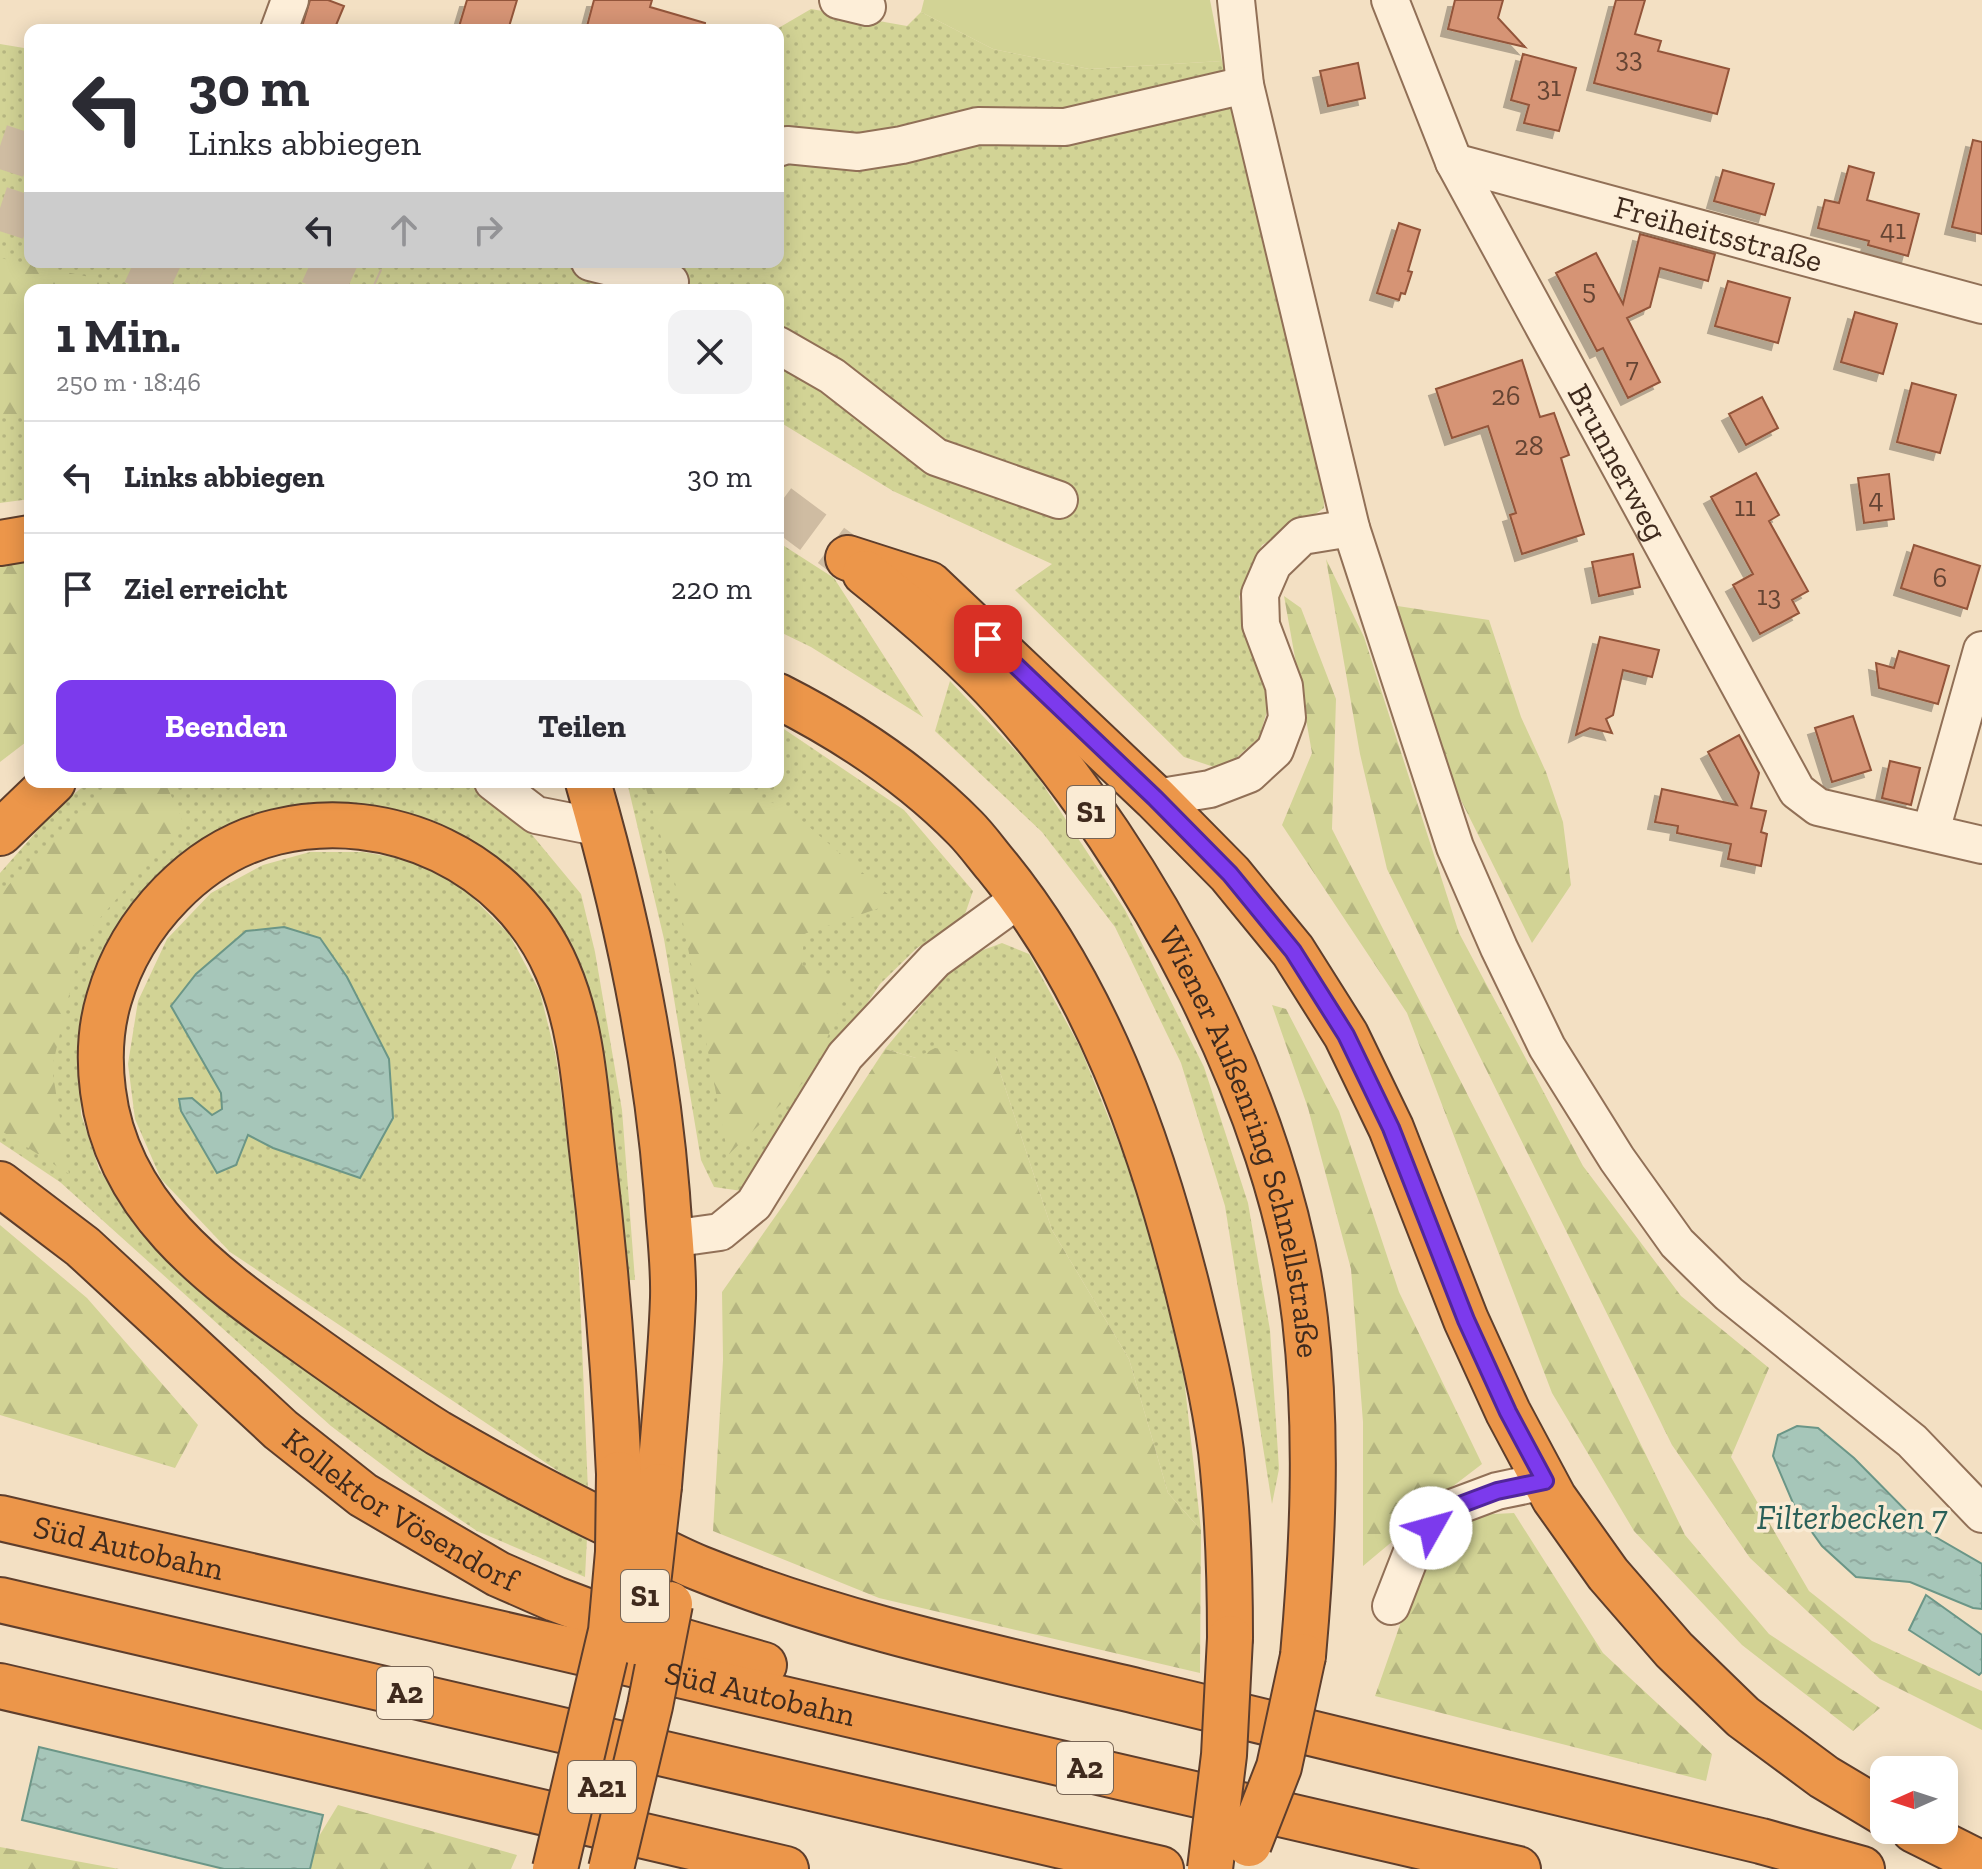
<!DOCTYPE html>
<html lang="de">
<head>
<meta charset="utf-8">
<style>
  body { margin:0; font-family:"Zilla Slab",serif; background:#f2f2f3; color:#2b2b33; height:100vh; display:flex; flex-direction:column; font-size:30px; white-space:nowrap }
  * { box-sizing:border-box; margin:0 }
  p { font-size:26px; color:#7c7c81 }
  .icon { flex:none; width:44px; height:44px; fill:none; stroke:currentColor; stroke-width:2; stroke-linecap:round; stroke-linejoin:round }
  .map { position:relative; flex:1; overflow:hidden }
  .side { position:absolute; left:24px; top:284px; width:760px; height:504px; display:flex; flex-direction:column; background:#fff; border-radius:16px; box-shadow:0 4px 20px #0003 }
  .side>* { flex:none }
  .top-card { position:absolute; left:24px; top:24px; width:760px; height:244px; border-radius:16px; box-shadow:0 4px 20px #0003; background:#fff; color:#2b2b33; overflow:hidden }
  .needle { width:52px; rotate:267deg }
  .fabs { position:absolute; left:1870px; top:1756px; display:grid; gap:16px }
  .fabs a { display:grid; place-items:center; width:88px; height:88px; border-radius:16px; background:#fff; box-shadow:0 4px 20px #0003; font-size:40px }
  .pin { position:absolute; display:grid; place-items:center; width:68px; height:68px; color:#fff; margin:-34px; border-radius:16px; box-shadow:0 4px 12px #0006 }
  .me { position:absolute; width:88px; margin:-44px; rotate:52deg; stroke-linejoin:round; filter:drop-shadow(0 0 6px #0008) }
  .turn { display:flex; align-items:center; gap:28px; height:168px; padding:0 32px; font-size:36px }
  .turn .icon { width:104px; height:104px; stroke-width:2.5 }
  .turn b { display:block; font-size:56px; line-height:68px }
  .lanes { display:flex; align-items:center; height:76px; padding:0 32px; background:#0003; justify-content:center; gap:40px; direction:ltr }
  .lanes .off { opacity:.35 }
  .round { display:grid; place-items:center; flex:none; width:84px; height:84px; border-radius:16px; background:#f2f2f3 }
  .headline { display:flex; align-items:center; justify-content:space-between; height:136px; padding:0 32px }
  h1 { font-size:48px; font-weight:700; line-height:60px }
  .cta { display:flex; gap:16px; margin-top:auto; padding:16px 32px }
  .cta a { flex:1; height:92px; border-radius:16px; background:#7c3aed; color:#fff; font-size:32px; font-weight:700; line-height:92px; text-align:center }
  .cta a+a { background:#f2f2f3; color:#2b2b33 }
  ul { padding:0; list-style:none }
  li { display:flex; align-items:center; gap:24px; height:112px; padding:0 32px; border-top:2px solid #e1e1e2 }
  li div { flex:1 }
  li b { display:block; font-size:30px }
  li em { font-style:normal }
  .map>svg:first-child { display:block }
  .grass { fill:url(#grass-dots) }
  .forest { fill:url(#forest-firs) }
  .garden { fill:#d2d395 }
  .water { fill:url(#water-ripples); stroke:#6b9687; stroke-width:2 }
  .building { fill:#d69475; stroke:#93553a; stroke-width:2; filter:url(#shadow) }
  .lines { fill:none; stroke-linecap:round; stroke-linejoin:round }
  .highway-tunnel { stroke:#cfbca2; stroke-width:44; stroke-dasharray:44 22; stroke-linecap:butt }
  .minor-casing { stroke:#917057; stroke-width:40 }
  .highway-casing { stroke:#5e3e2c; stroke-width:48 }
  .minor { stroke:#fdeed8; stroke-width:36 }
  .highway { stroke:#ec964a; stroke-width:44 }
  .highway-bridge-casing { stroke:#5e3e2c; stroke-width:48; stroke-linecap:butt }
  .highway-bridge { stroke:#ec964a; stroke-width:44 }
  .route-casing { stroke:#51269a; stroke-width:20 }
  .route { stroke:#7c3aed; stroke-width:14 }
  .labels { text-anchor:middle; stroke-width:7; stroke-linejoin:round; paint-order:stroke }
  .number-label { font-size:28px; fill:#654433 }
  .shield { fill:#faebd4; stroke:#776454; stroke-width:2 }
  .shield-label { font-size:30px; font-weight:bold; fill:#3f2a1d }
  .street-label { font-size:32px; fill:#3f2a1d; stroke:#faebd4 }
  .water-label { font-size:34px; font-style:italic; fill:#2a6058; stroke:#faebd4 }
</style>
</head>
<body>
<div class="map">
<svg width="1982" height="1869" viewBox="0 0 1982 1869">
  <defs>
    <pattern id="grass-dots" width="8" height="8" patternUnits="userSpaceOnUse" patternTransform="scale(2)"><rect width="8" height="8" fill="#d2d395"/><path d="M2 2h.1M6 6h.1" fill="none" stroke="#b5b580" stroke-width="1.8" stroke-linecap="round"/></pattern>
    <pattern id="forest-firs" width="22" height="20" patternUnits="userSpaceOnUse" patternTransform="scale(2)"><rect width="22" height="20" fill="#d2d395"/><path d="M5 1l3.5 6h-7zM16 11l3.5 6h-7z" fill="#b5b580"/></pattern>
    <pattern id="water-ripples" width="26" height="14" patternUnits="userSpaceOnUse" patternTransform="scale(2)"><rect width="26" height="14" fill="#a6c6b9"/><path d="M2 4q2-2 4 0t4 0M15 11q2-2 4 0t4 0" fill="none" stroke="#90aa9f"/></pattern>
    <filter id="shadow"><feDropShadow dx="-7" dy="7" stdDeviation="0" flood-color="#0004"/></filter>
  </defs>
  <rect width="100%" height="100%" fill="#f3e0c3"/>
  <path class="grass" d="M811,9L907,26L921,12L993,49L1089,69L1222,61L1322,454L1324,508L1301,524L1262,545L1239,597L1250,646L1270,701L1259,738L1236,758L1217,768L1184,757L1015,590L1052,564L893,491L778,421V290H30V499L0,503V44L30,49V262H778V30H775Z
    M778,542L834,578L923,717L811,647L778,631Z
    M950,681L1032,768L1125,910L1204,1067L1248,1203L1270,1330L1279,1469L1272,1504L1225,1206L1181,1063L1115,927L1042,832L935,731Z
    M778,725L904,810L973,891L964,917L917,948L880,984L742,1191L714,1187L701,1160L664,939L627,782H778Z
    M89,782H463L484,792L533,836L581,894L595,952L622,1110L635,1280H628L617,1164L588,997L380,811L139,899L95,968L79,1037L81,1114L99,1169L140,1233L219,1304L318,1379L434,1454L587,1538L585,1577L477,1531L409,1485L331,1426L60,1182L0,1142V873L60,805Z
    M310,852H363L415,861L464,889L509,934L540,992L556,1057L576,1198L588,1491L230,1252L161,1179L135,1119L128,1064L138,1001L167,939L211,893L263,865Z
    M1002,943L1029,954L1080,1047L1145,1208L1184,1378L1201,1530L1168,1493L1129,1359L1052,1230L995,1057L916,1058L885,1049L959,959Z"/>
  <path class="forest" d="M0,258L94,278L124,290H30V418L0,417Z
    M1326,559L1364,637L1459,933L1583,1166L1681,1296L1769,1368L1731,1457L1809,1591L1872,1641L1982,1691V1730L1880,1679L1750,1558L1672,1445L1387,869L1360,754Z
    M30,561V739L0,762V566Z
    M1284,596L1301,608L1336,699L1332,829L1530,1217L1685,1535L1769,1634L1880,1708L1853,1731L1742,1645L1634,1531L1552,1393L1407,1013L1282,825L1312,753Z
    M1391,605L1489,620L1521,717L1546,772L1563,822L1571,885L1532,943L1436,750Z
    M120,782H165L183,822L82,939L52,1068L69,1174L0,1130V896L19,872Z
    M644,782H739L744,792L787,808L897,902L804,934L802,965L851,983L811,1075L728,1155L676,886Z
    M1272,1005L1286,1009L1339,1111L1399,1292L1482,1464L1431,1503L1406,1530L1363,1566V1422L1351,1269L1308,1108Z
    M935,1048L995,1057L1052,1230L1129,1359L1168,1493L1201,1530L1200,1673L879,1598L713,1531L723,1360L722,1292L784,1204L885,1049L916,1058Z
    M0,1225L87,1298L198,1425L175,1468L0,1415Z
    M1514,1513L1603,1653L1712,1754L1706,1781L1375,1696L1416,1579L1474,1515Z
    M338,1805L517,1855L511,1869H299Z
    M0,1847L119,1869H0Z"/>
  <path class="garden" d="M924,0H1210L1222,61L1089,69L993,49L921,12Z"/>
  <path class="water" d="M284,927L320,938L347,977L389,1059L393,1118L360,1178L273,1148L248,1135L236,1165L217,1173L181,1111L179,1099L192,1098L212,1115L222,1109L221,1093L171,1006L196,974L246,931Z
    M1797,1426L1818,1428L1854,1458L1927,1532L1982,1564V1609L1973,1608L1910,1582L1856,1577L1822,1546L1796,1510L1773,1456L1778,1435Z
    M1926,1595L1982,1635V1672L1979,1675L1909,1630Z
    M39,1747L323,1815L310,1869H224L22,1820Z"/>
  <path class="building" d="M310,0H328L344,6L334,30H301Z
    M467,0H517L508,30H458Z
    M594,0H652L650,7L705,23L704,30H586Z
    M1455,0H1503L1498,18L1525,47L1448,29Z
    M1616,0H1645L1635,34L1661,41L1658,51L1729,69L1717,114L1594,83Z
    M1523,54L1576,68L1559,131L1524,123L1529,105L1511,100Z
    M1358,63L1365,98L1328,106L1320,71Z
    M1973,140L1982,142V234L1952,227Z
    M1849,166L1874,173L1867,200L1919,214L1908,256L1868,245L1869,241L1818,228L1825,200L1839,203Z
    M1723,170L1774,184L1765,215L1714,201Z
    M1399,223L1420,230L1408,271L1412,272L1405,294L1401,293L1399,300L1377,293Z
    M1640,234L1715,254L1708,281L1660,268L1650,307L1627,318L1660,382L1628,398L1603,348L1597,351L1556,273L1596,253L1623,304Z
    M1728,281L1790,298L1778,343L1715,326Z
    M1855,312L1897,324L1883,374L1841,362Z
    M1522,360L1540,417L1554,413L1569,455L1561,458L1584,534L1522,554L1510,515L1516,513L1488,426L1452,438L1436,389Z
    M1912,383L1956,395L1940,453L1897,442Z
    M1762,397L1778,428L1746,445L1729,414Z
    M1756,473L1779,515L1769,521L1808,591L1792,600L1799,613L1760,634L1733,585L1753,574L1711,497Z
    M1889,474L1894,519L1864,523L1858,478Z
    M1914,545L1980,566L1967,609L1901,588Z
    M1633,554L1640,587L1599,596L1592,562Z
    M1600,637L1659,650L1652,677L1623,670L1613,715L1606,719L1612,733L1590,728L1576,735Z
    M1899,651L1949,666L1938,704L1879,688L1876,663L1894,668Z
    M1853,716L1871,770L1832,782L1815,728Z
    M1739,735L1759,773L1751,808L1766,811L1761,832L1767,834L1761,866L1728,859L1731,844L1677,833L1678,826L1655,822L1662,789L1737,805L1708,752Z
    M1890,761L1920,768L1911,805L1882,798Z"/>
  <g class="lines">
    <path class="highway-tunnel" d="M0,146L30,156
      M0,208L30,218
      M134,262L194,290
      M311,262L373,290
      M778,506L848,558"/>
    <defs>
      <g id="minor">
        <path d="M838,0L867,7"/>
        <path d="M1236,0L1245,85L1351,528L1455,847L1499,948L1547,1047L1617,1159L1677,1243L1729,1294L1912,1441L1982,1514"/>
        <path id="s1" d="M1390,0L1454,162L1797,791L1818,807L1982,845"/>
        <path d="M279,30L290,0"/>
        <path d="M778,148L787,145L858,152L902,145L978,126L1065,127L1245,85"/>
        <path id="s2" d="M1454,162L1982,305"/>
        <path d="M590,262L670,282"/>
        <path d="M778,345L832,376L936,457L1059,500"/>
        <path d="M493,782L536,815L602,828"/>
        <path d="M1155,798L1210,789L1249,774L1275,750L1287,718L1284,686L1261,625L1260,594L1273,564L1302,536L1351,528"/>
        <path d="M1931,831L1982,650"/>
        <path d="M670,1239L720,1232L754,1204L845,1056L935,960L1022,897"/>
        <path d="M1391,1606L1414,1547L1449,1509L1497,1491L1545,1481"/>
      </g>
      <g id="highway">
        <path d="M0,543L30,538"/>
        <path d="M848,558L929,584L1155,798L1230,874L1293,951L1346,1035L1391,1128L1466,1320L1508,1412L1554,1498L1608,1574L1674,1650L1743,1717L1824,1777L1884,1813"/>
        <path id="s3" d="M865,573C914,612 964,654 1006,701C1147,860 1280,1105 1305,1319C1318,1431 1313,1544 1303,1656"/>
        <path d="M778,696C845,730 912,774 965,828C976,839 986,853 996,865C1096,987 1150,1140 1188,1291C1201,1344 1214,1397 1221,1451C1228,1513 1230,1575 1230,1638"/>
        <path d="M588,782C627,917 656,1055 667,1194C669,1228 674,1263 673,1298C671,1360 664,1423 659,1486"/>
        <path d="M0,833L53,782"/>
        <path id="s4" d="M0,1184L83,1247L281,1430L363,1495L498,1574L555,1599L616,1622L764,1665"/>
        <path d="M619,1474C614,1366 605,1258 592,1150C585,1089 582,1026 557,969C511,862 389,805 276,832C197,851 131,922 109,999C100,1029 99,1060 103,1091C117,1206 209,1274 298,1337C344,1370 390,1403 438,1433C496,1467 555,1498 615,1527C643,1541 670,1556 699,1568C843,1626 994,1657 1145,1693C1350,1743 1556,1792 1761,1841L1862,1869"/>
        <path id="s5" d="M0,1518L1518,1869"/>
        <path d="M0,1600L1161,1869"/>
        <path d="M0,1686L786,1869"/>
        <path d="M1914,1830L1982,1864"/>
      </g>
    </defs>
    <use href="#minor" class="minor-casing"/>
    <use href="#highway" class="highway-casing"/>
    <use href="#minor" class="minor"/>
    <use href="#highway" class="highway"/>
    <defs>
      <path id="highway-bridge" d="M635,1642L649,1575L659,1486
        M1249,1844L1279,1767L1303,1656
        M555,1869L611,1631L618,1552L619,1474
        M611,1869L650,1706L670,1604
        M1210,1869L1224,1755L1230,1638"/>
    </defs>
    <use href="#highway-bridge" class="highway-bridge-casing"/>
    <use href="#highway-bridge" class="highway-bridge"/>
  </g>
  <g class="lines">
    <defs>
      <path id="route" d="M988,639L1155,798L1230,874L1293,951L1346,1035L1391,1128L1466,1320L1508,1412L1545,1481L1497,1491L1449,1509L1431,1528"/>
    </defs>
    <use href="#route" class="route-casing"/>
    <use href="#route" class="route"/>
  </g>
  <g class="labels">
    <g class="number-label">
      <text x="1629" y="67">33</text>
      <text x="1549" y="96">31</text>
      <text x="1893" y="239">41</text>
      <text x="1589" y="299">5</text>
      <text x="1632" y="377">7</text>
      <text x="1506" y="405">26</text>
      <text x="1529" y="455">28</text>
      <text x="1876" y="508">4</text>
      <text x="1745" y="516">11</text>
      <text x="1940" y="587">6</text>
      <text x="1769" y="605">13</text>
    </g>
    <g class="shield">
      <rect x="1067" y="786" width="48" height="52" rx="6"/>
      <rect x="621" y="1570" width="48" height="52" rx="6"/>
      <rect x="377" y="1667" width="56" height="52" rx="6"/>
      <rect x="1057" y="1742" width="56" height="52" rx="6"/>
      <rect x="568" y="1761" width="68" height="52" rx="6"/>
    </g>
    <g class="shield-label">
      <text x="1091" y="822">S1</text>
      <text x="645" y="1606">S1</text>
      <text x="405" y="1703">A2</text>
      <text x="1085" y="1778">A2</text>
      <text x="602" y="1797">A21</text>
    </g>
    <g class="street-label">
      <text dy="11" stroke="none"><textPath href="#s2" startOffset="274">Freiheitsstraße</textPath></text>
      <text dy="11" stroke="none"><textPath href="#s1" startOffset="516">Brunnerweg</textPath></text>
      <text dy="11" stroke="none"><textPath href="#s3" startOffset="698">Wiener Außenring Schnellstraße</textPath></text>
      <text dy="11" stroke="none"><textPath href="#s4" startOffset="518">Kollektor Vösendorf</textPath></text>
      <text dy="11" stroke="none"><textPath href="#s5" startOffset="132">Süd Autobahn</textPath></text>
      <text dy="11" stroke="none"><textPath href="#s5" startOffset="780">Süd Autobahn</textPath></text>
    </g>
    <g class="water-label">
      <text x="1852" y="1529">Filterbecken 7</text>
    </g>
  </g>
</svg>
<div class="fabs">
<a><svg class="needle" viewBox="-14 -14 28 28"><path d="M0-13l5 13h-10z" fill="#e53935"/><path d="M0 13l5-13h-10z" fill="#7c7c81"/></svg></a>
</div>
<div class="pin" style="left:988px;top:639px;background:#d93025"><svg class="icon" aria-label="arrive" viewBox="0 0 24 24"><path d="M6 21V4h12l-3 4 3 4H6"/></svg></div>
<svg class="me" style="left:1431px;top:1528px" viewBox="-20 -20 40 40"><circle r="19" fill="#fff"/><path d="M0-13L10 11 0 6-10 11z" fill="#7c3aed"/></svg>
<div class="top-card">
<div class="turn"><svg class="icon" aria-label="left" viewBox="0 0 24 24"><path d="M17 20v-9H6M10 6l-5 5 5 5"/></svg><div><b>30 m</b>Links abbiegen</div></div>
<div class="lanes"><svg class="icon" aria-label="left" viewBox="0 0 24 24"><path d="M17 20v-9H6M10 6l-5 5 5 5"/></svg><svg class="icon off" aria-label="ahead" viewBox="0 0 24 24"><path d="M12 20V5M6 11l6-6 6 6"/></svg><svg class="icon off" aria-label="right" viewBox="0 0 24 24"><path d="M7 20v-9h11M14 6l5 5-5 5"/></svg></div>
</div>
<section class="side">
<div class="headline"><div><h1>1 Min.</h1><p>250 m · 18:46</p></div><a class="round"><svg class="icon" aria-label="close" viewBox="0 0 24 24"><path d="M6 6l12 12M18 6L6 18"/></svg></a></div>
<ul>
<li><svg class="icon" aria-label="left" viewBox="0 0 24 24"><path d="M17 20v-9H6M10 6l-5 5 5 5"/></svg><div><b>Links abbiegen</b></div><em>30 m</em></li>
<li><svg class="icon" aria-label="arrive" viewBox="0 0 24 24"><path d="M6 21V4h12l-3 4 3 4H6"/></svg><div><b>Ziel erreicht</b></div><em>220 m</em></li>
</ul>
<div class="cta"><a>Beenden</a><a>Teilen</a></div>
</section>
</div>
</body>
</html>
